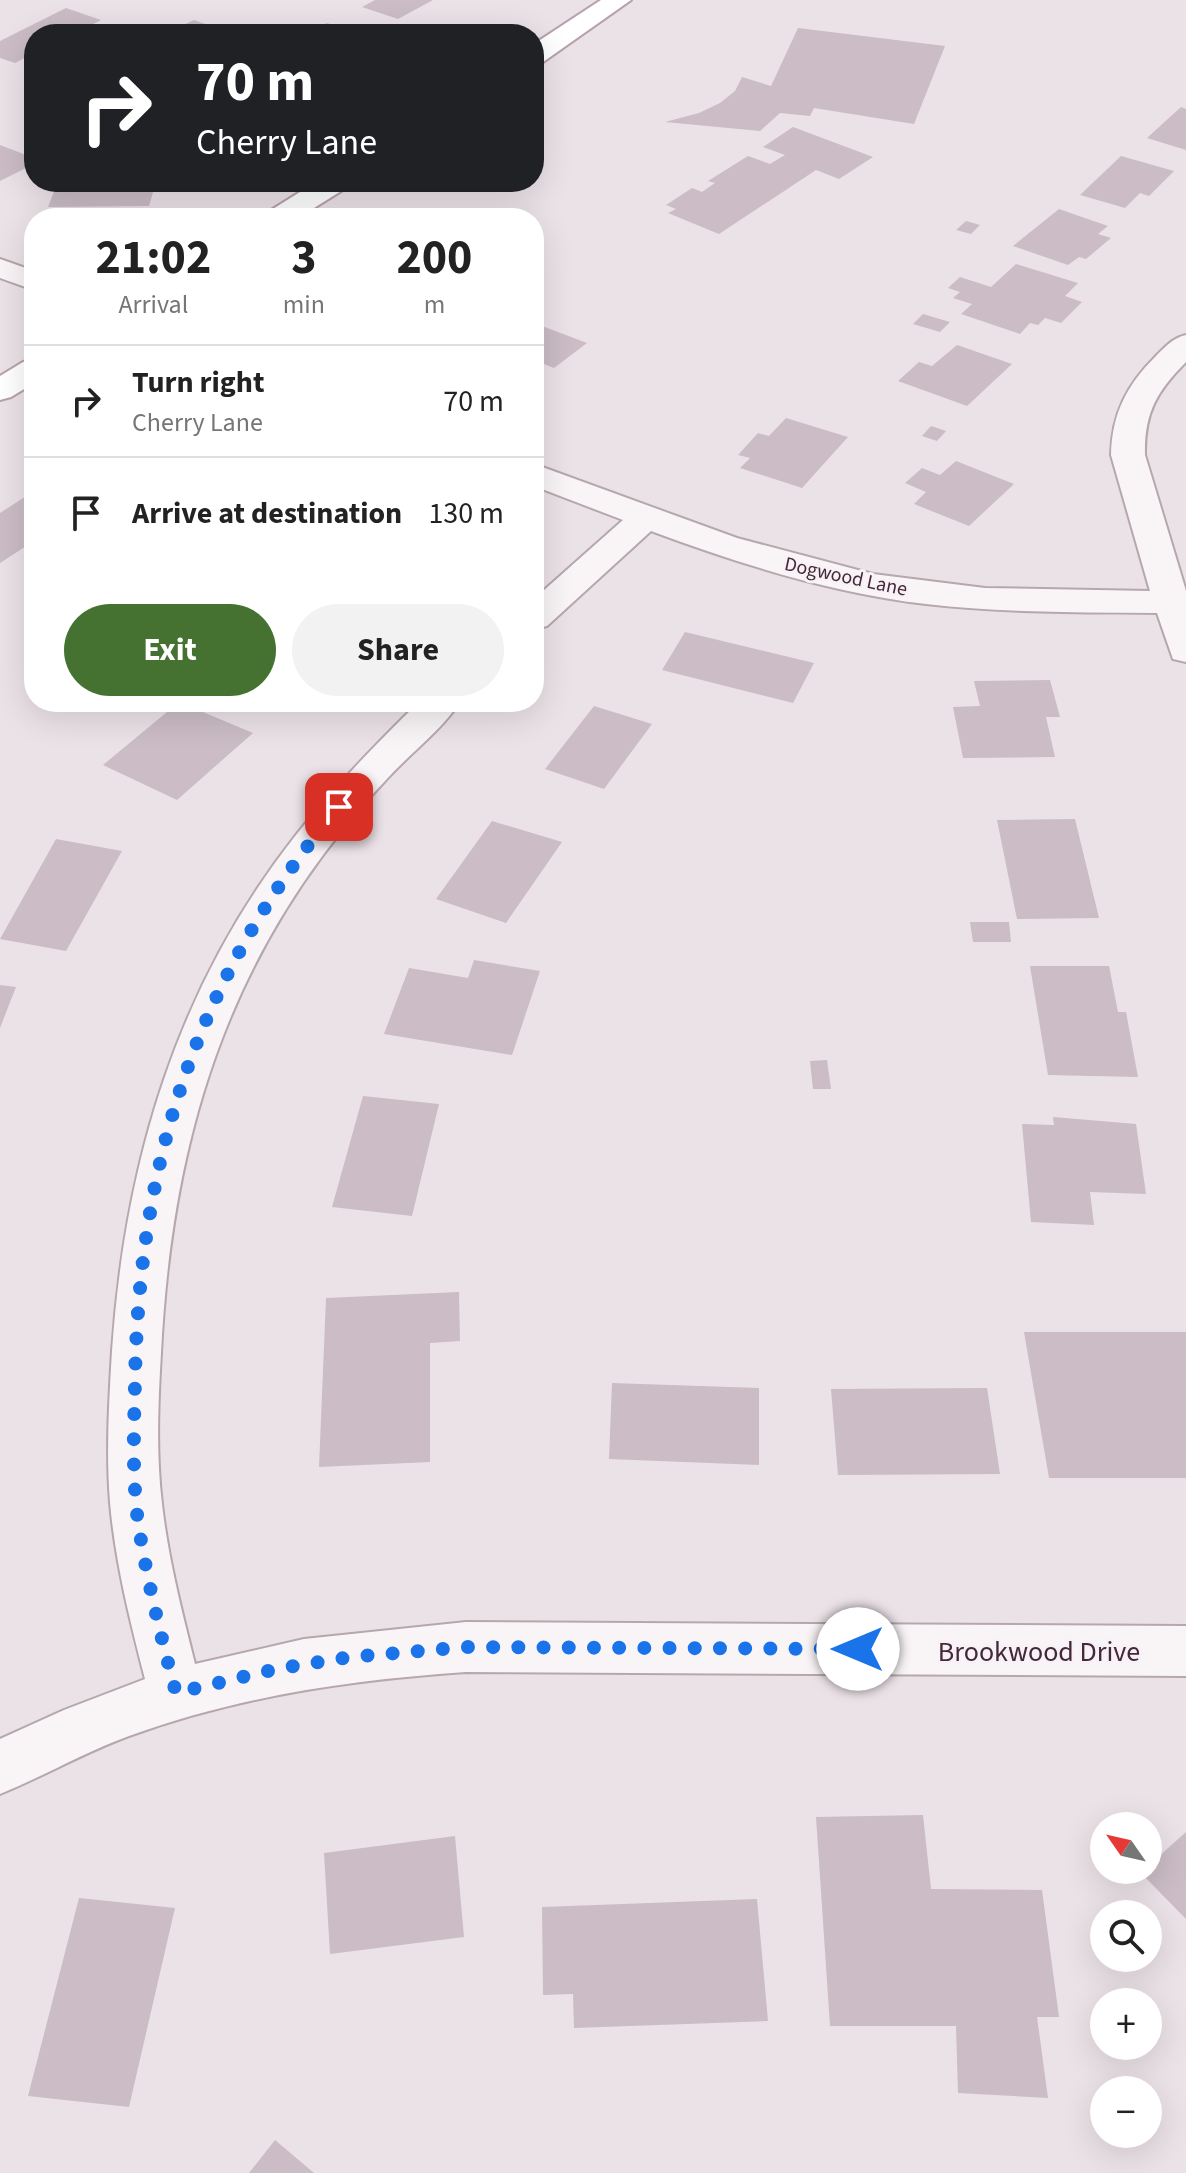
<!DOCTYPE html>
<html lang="en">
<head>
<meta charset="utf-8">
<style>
  body { margin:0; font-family:"Source Sans 3",sans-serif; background:#f2f2f2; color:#222; height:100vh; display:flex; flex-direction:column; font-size:30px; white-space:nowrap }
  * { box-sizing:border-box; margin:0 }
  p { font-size:26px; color:#767676 }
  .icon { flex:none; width:44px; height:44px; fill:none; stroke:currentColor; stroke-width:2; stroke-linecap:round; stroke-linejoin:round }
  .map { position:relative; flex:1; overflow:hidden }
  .details { position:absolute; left:24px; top:208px; width:520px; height:504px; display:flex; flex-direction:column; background:#fff; border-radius:32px; box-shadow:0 8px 32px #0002 }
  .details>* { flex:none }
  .guide { position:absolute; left:24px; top:24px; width:520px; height:168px; border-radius:32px; box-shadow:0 8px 32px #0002; background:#202124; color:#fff; overflow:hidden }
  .needle { width:52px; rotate:304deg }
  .controls { position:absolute; left:1090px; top:1812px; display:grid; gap:16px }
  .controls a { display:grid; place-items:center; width:72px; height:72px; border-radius:50%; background:#fff; box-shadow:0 8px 32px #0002; font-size:40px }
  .pin { position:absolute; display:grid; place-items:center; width:68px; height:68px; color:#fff; margin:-34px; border-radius:16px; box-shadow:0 4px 12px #0006 }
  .me { position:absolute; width:88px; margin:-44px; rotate:270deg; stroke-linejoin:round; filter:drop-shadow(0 0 6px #0008) }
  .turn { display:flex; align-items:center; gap:28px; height:168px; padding:0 40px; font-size:36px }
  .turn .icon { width:104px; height:104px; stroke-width:2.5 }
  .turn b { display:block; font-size:56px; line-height:68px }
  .eta { display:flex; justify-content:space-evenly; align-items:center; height:136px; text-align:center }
  .eta b { font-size:48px; font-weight:700; line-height:56px }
  .button { display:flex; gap:16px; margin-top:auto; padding:16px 40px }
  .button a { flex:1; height:92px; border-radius:48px; background:#467231; color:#fff; font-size:32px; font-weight:700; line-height:92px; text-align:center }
  .button a+a { background:#f2f2f2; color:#222 }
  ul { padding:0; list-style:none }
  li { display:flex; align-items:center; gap:24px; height:112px; padding:0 40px; border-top:2px solid #e0e0e0 }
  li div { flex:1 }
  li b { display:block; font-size:30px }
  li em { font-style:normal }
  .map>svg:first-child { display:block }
  .building { fill:#cbbcc5 }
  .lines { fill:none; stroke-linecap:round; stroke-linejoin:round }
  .minor-casing { stroke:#b6a7af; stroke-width:4 }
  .primary-casing { stroke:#b8a1ae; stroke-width:4 }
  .minor { fill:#f9f5f7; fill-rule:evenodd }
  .primary { fill:#fff; fill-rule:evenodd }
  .route { stroke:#1a73e8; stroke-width:14; stroke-dasharray:0 25.2 }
  .labels { text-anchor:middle; stroke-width:6; stroke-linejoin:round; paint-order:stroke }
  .far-street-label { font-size:20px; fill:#442938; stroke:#f8f2f6 }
  .near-street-label { font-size:28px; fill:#442938; stroke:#f8f2f6 }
</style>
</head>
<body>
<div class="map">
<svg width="1186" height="2173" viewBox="0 0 1186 2173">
  <rect width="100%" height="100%" fill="#ebe2e7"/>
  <path class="building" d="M375,0H433L398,19L362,7Z
    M66,8L101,20L74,34H34V53L15,63L0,58V41Z
    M194,20L211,26L195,34L168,32Z
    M327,23L356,34H306Z
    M798,28L945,46L914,124L814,108L810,116L780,113L760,131L665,122L699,113L720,103L735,91L742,77L771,86Z
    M1181,107L1186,109V150L1147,138Z
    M793,127L873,157L839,179L816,170L719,234L668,213L676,209L666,205L692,188L702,192L715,183L708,181L748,156L770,164L785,155L763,147Z
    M0,145L34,158V164L0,181Z
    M1121,156L1174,171L1149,196L1140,193L1125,208L1080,195Z
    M73,182H156L149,206L48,207L55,189L71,190Z
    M1059,209L1108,226L1098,234L1111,238L1086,259L1079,257L1068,265L1013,246Z
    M966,221L980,225L971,234L956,230Z
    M1016,264L1078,283L1065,296L1082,302L1061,323L1045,318L1038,325L1030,323L1020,334L961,314L972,304L953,298L960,292L948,288L960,277L991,287Z
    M923,314L950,322L940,332L913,324Z
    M534,323L587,343L554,368L534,360Z
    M957,345L1012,364L967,406L898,381L919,362L932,366Z
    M786,418L848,437L802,488L740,468L750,458L738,455L758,433L769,436Z
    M931,426L946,431L937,441L922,436Z
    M956,461L1014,484L969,526L914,504L926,492L905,483L922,468L940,475Z
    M34,491V541L0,563V513Z
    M685,632L814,663L793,703L662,670Z
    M1050,680L1060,717H1046L1055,757L963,758L953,707L980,706L974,681Z
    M179,702L253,733L177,800L103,765Z
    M594,706L652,724L604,789L545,769Z
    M1075,819L1099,918L1017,919L997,820Z
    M492,821L562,842L506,923L436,899Z
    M56,839L122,851L66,951L0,939Z
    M970,922H1009L1011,942H973Z
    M474,960L540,971L512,1055L384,1034L409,968L468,978Z
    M1030,966H1109L1118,1012H1126L1138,1077L1048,1075Z
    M0,985L16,987L0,1028Z
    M827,1060L831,1089H813L810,1061Z
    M363,1096L439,1104L412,1216L332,1207Z
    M1053,1117L1136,1124L1146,1194L1090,1192L1094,1225L1031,1222L1022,1124L1054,1125Z
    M459,1292L460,1341L430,1343V1462L319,1467L326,1298Z
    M1024,1332H1186V1478H1049Z
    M612,1383L759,1388V1465L609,1459Z
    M987,1388L1000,1474L838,1475L831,1389Z
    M923,1815L931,1889L1042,1890L1059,2017H1037L1048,2098L958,2093L956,2026H830L816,1817Z
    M1186,1832V1919L1141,1873L1148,1870V1866Z
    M455,1836L464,1937L330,1954L324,1853Z
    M79,1898L175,1908L129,2107L28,2096Z
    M757,1899L768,2021L574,2028L573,1994L543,1995L542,1907Z
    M275,2140L314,2173H249Z"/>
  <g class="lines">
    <defs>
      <path id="minor" d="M0,259L34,271V290L0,278Z
        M1186,335V362C1157,391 1144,413 1145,455L1186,591V662L1173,659L1157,613C1080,612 1003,613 926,604C832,593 740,564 651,531L547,626L534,629V599L623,520L534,486V464L737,538L873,574L985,588L1150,591L1111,455C1112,413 1127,385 1156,356C1166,346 1173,338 1186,335Z
        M419,702H460C440,732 409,754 385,781C363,804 342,830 323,855C212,1004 170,1171 161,1353C158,1403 156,1455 162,1504C168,1558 182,1612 195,1664L304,1639L466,1622L1186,1626V1676L466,1672C350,1680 239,1696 129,1736C85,1752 44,1776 0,1794V1739L64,1710L145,1679C130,1621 115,1561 110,1502C106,1452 109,1401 112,1351C125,1162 177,986 296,835C334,787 376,744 419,702Z"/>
      <path id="primary" d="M601,0H631L543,62L534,64V44Z
        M316,182H350L346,188L298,218H263L268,212Z
        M34,359V383L11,397L0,400V376L23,362Z"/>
    </defs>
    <use href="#minor" class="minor-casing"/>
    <use href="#primary" class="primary-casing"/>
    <use href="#minor" class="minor"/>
    <use href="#primary" class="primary"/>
  </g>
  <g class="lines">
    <path class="route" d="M339,807C196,976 138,1165 135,1383C134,1428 132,1477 138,1522C147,1580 161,1637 176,1693L276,1669L351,1657L466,1647L858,1649"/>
  </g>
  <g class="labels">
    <g class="far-street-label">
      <text transform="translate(846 576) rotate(12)" y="7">Dogwood Lane</text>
    </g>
    <g class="near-street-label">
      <text x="1039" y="1661">Brookwood Drive</text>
    </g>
  </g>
</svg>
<div class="controls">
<a><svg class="needle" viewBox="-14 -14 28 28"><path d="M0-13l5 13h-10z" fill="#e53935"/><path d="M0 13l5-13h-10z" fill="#767676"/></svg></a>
<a><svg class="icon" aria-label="search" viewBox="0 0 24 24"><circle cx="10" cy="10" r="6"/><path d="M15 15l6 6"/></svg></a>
<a>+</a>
<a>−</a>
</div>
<div class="pin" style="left:339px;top:807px;background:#d93025"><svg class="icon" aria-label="arrive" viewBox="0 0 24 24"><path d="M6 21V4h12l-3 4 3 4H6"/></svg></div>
<svg class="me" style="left:858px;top:1649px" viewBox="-20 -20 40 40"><circle r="19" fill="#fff"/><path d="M0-13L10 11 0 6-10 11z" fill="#1a73e8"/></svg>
<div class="guide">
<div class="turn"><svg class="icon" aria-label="right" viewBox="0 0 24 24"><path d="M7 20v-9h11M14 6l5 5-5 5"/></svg><div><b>70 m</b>Cherry Lane</div></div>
</div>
<section class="details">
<div class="eta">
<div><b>21:02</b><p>Arrival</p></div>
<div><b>3</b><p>min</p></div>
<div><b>200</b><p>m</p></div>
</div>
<ul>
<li><svg class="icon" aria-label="right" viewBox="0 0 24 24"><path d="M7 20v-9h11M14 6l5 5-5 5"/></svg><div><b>Turn right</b><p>Cherry Lane</p></div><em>70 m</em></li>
<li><svg class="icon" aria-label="arrive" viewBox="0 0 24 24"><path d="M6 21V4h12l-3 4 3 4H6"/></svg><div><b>Arrive at destination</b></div><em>130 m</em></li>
</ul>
<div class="button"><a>Exit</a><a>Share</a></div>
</section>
</div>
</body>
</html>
